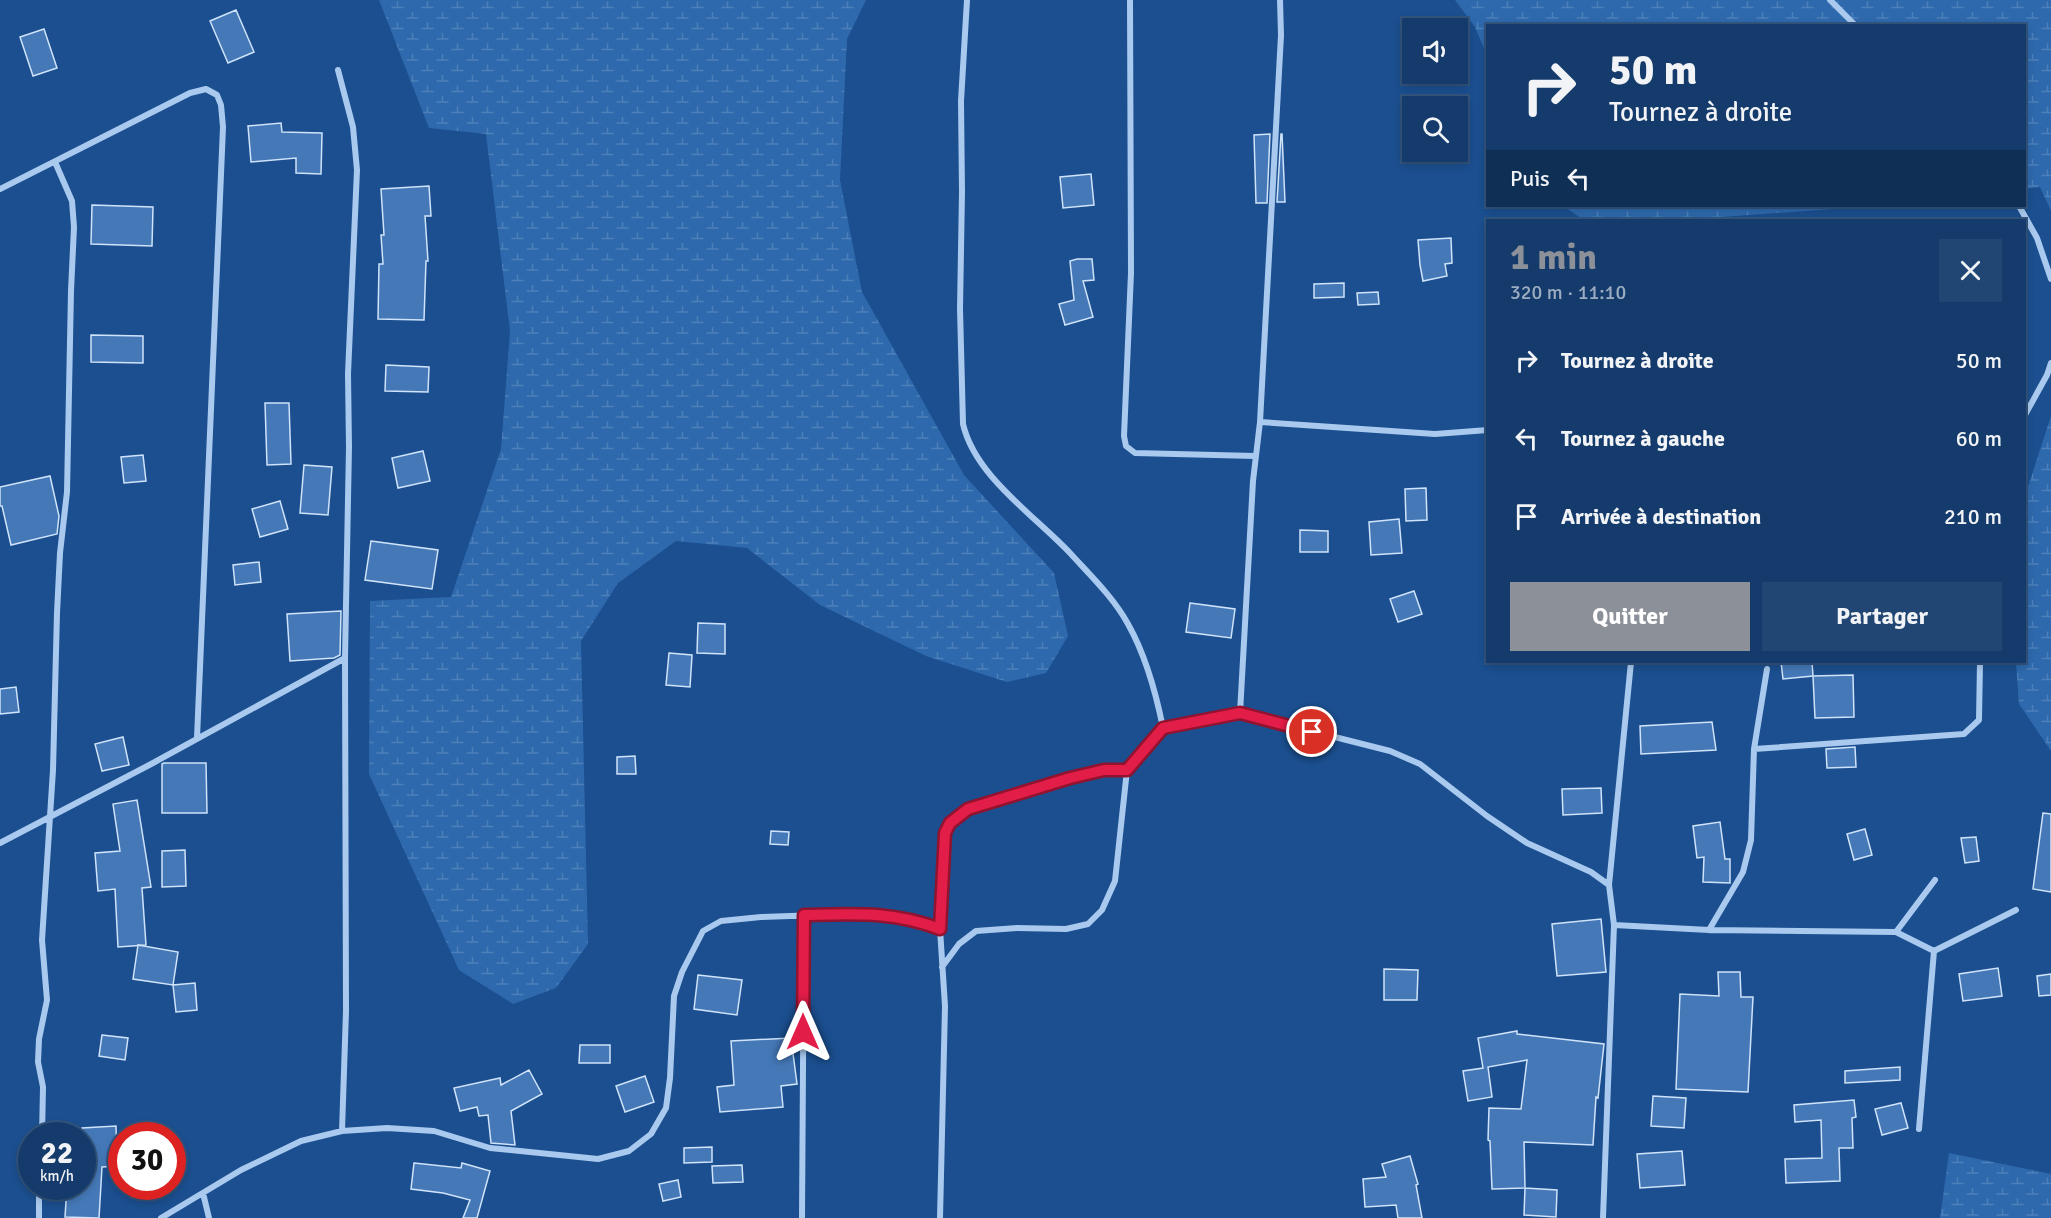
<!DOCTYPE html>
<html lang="fr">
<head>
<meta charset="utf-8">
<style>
  body { margin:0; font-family:Signika,sans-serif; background:#214673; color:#f1f3f6; height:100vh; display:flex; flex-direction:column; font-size:22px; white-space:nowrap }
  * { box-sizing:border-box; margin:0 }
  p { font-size:20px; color:#9dadc1 }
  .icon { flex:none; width:33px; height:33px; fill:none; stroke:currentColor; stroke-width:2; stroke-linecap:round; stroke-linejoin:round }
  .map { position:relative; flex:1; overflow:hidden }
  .panel { position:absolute; left:1486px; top:219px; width:540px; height:444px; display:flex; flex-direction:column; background:#143b6b; border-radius:0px; box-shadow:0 3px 9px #0003,0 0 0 2px #33557e }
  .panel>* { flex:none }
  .banner { position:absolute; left:1486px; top:24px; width:540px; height:183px; border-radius:0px; box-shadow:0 3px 9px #0003,0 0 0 2px #33557e; background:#143b6b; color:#f1f3f6; overflow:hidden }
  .fabs { position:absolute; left:1402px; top:18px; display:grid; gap:12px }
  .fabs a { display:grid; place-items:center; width:66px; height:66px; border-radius:0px; background:#143b6b; box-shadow:0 3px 9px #0003,0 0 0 2px #33557e; font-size:30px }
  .speed { position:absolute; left:18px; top:1122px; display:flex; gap:12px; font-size:30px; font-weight:700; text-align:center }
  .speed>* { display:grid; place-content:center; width:78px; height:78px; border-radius:50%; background:#143b6b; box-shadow:0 3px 9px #0003,0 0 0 2px #33557e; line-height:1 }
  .speed small { font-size:15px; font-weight:400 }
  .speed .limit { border:9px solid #d22; background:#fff; color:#111 }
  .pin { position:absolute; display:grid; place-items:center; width:51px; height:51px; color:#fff; margin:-26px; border:3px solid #fff; border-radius:50%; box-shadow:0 2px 6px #0007 }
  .me { position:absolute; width:66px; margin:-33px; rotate:0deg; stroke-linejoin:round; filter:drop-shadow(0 0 4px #0008) }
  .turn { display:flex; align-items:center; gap:21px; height:126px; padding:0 24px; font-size:27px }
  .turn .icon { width:78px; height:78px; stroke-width:2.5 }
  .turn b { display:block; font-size:42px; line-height:51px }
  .then { display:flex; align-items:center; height:57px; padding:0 24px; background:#0003; gap:12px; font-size:22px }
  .round { display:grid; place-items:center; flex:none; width:63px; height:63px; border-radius:0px; background:#214673 }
  .headline { display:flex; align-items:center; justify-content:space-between; height:102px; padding:0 24px }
  h1 { font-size:36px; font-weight:800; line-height:45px; color:#8c9099 }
  .button { display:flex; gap:12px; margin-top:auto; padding:12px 24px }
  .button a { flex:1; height:69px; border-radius:0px; background:#8c9099; color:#fff; font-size:24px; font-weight:800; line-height:69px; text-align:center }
  .button a+a { background:#214673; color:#f1f3f6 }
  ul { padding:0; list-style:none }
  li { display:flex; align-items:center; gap:18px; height:78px; padding:0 24px }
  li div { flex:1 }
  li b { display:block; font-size:22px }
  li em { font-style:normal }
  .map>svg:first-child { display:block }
  .wetland { fill:url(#wetland-marsh) }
  .building { fill:#4478b7; stroke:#cfe3fa; stroke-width:1.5 }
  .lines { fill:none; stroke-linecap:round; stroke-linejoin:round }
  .street { stroke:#a9c9ee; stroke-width:6 }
  .route-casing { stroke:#92132f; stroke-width:15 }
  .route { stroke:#e11d48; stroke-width:10 }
</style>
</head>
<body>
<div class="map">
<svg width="2051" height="1218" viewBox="0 0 2051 1218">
  <defs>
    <pattern id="wetland-marsh" width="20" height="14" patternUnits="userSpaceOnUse" patternTransform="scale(1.5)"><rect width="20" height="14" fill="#2e69ad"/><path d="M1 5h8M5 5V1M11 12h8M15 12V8" fill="none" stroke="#4d80b9"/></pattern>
  </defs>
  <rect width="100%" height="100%" fill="#1b4f8f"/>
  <path class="wetland" d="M379,0H866L847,39L840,180L862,292L964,475L1054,573L1068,636L1046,673L1007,682L926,656L820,605L747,548L676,541L618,583L581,641L588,944L556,988L513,1004L459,970L369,774L370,601L451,597L501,449L510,331L486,134L429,128Z
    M1455,0H2051V211L2040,187L2025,189V26H1488V58L1475,27Z
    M1563,206H1875L1680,220H1584Z
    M2051,416V751L2019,704L2016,662H2025V496Z
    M1949,1153L2051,1174V1218H1940Z"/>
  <path class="building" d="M236,10L254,52L228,63L210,21Z
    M44,29L57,68L33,76L20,37Z
    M281,123L282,132L322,133L321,174L296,173V158L251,162L248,126Z
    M1270,134L1267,203H1256L1254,135Z
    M1281,134H1282L1285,202H1277Z
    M1091,174L1094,205L1063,208L1060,177Z
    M429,186L431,216H425L428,261H426L424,320L378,319L379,264H383L381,235H384L381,189Z
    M92,205L153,207L152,246L91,244Z
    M1451,238L1452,263L1445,264L1447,276L1423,281L1420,265L1418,240Z
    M1077,259H1092L1094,280L1083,281L1093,317L1065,325L1059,304L1074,300L1070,261Z
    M1344,283V297L1314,298V284Z
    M1378,292L1379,304L1358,305L1357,293Z
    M91,335L143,336V363L91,362Z
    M386,365L429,367L428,392L385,391Z
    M265,403H289L291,464L267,465Z
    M423,451L430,481L398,488L392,458Z
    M143,455L146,481L124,483L121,457Z
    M304,465L332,467L328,515L300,513Z
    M50,476L59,516L57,534L11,545L2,506H0V487Z
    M1426,488L1427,520L1406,521L1405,489Z
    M280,501L288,529L260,537L252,509Z
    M1399,519L1402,553L1371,555L1369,522Z
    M1300,530L1328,531V552H1300Z
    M371,541L438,550L432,589L365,580Z
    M259,562L261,582L235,585L233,565Z
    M1414,591L1422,614L1398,622L1390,599Z
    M1190,603L1235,609L1231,638L1186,632Z
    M341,611L340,655L334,658L290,661L287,614Z
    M698,623L725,624V654L697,653Z
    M669,653L692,655L690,687L666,685Z
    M1781,662H1812L1813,676L1783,679Z
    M1853,675L1854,717L1815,718L1813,676Z
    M16,687L19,712L0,714V689Z
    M1712,722L1716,750L1641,754L1640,726Z
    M123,737L129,765L102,771L95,744Z
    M1855,747L1856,767L1827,768L1826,749Z
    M635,756L636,774H617V757Z
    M164,763H206L207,813H162V764Z
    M1601,788L1602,813L1563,815L1562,789Z
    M137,800L151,887L142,888L146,945L118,947L115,889L98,891L95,853L120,851L113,804Z
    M2043,813L2051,814V892L2033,889Z
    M1720,822L1725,859H1730V883L1703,882L1704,857L1697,858L1693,826Z
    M1865,829L1872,855L1854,860L1847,834Z
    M771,831L789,832L788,845L770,844Z
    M1976,837L1979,861L1965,863L1961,838Z
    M185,850L186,886L162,887V851Z
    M1601,919L1606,972L1557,976L1552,924Z
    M138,945L178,952L173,985L133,979Z
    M1998,968L2002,996L1963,1001L1959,974Z
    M1384,969L1418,970L1417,1000H1384Z
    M1718,972H1740L1741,997H1753L1748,1092L1676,1089L1680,994L1719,996Z
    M2051,974V995L2039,996L2037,976Z
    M698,975L742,980L737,1015L694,1009Z
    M195,983L197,1010L176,1012L173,985Z
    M1517,1031V1034L1604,1044L1598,1098L1596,1097L1593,1145L1524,1142L1525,1188L1492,1189L1490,1141L1488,1140L1489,1108L1521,1109L1527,1060L1488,1067L1492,1097L1468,1101L1463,1071L1483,1068L1478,1038Z
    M102,1035L128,1038L125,1060L99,1056Z
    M791,1038L797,1084L781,1086L783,1107L720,1112L717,1087L734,1085L731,1041Z
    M580,1045H610V1063H579Z
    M1900,1067V1080L1845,1083V1071Z
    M529,1070L542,1094L511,1111L515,1145L491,1143L488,1115L479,1116L477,1107L460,1111L454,1088L500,1078L501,1085Z
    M645,1076L654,1102L625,1112L616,1086Z
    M1653,1096L1686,1098L1684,1128L1651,1126Z
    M1854,1100L1856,1117L1852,1118L1853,1148H1839L1840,1181L1786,1183L1785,1159L1822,1158L1821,1120L1795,1122L1794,1105Z
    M1901,1103L1908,1128L1882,1135L1875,1109Z
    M116,1126L117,1166L102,1167L99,1218L65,1217L67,1186H82V1128Z
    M712,1147V1162L684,1163V1148Z
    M1682,1151L1685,1185L1640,1188L1637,1154Z
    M1410,1156L1418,1184L1416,1185L1422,1218H1398L1396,1205L1365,1207L1363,1179L1386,1177L1382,1164Z
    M414,1163L461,1168L462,1163L490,1171L477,1218H463L470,1200L443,1193L411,1189Z
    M742,1165L743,1182L713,1183L712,1166Z
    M678,1180L681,1197L663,1201L659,1184Z
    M1525,1188L1557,1190L1556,1217L1524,1215Z"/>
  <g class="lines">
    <path class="street" d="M967,0L961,101L962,192L960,309L963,424C975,476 1034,515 1070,553C1090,575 1114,598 1128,624C1146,656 1156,693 1163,728
      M1130,0L1131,273L1124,436L1126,446L1135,453L1255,456
      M1830,0L1856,26
      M338,70L353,127L357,170L348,374L349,447L345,658L346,1011L342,1131
      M0,189L190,93L206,89L217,95L221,105L223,127L197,738
      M2019,206L2037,238L2051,279
      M2025,415L2047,375L2051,363
      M1260,422L1435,434L1488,430
      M1240,713L1253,481L1260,422L1281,35L1280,0
      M1754,749L1964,734L1979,720L1980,662
      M0,843L153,763L345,658
      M1614,925L1709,930L1896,932L1934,951L2016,910
      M940,929L945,1006L940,1218
      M1709,930L1743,872L1751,840L1754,749L1767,669
      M1896,932L1935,880
      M942,967L959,944L976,931L1017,928L1066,929L1088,924L1102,910L1115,881L1127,770
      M1919,1129L1934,951
      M42,1136L43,1087L38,1062L39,1039L47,1000L42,940L53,770L57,613L60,553L67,492L71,291L74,227L72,201L55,162
      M203,1193L209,1218
      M39,1218V1186
      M161,1218L241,1170L301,1141L342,1131L387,1128L434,1131L490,1148L598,1159L629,1151L651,1134L666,1108L670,1078L674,996L682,972L703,931L721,921L761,917L875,913L919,921L940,929L945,833C951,822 957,816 968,809C1020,795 1073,770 1127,770L1163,728L1240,713L1390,751L1420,764L1487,816L1527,843L1591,872L1609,885
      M802,1218L804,915
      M1603,1218L1614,925L1609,885L1631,662"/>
  </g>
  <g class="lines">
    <defs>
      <path id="route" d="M803,1032L804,915C854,914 892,911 940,929L945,833L950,823L968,809L1070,778L1104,770H1127L1163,728L1240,713L1312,732"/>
    </defs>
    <use href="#route" class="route-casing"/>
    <use href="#route" class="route"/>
  </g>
</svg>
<div class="fabs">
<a><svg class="icon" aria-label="sound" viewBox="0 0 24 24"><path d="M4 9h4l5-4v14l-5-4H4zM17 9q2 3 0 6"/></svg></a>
<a><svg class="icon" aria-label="search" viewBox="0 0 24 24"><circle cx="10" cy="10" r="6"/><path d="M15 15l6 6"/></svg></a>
</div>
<div class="speed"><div>22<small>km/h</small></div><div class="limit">30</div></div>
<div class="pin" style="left:1312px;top:732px;background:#d93025"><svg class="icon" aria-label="arrive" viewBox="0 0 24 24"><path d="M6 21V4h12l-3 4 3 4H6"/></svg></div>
<svg class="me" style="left:803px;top:1032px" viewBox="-20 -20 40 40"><path d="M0-17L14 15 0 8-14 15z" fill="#e11d48" stroke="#fff" stroke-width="4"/></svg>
<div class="banner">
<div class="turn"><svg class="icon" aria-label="right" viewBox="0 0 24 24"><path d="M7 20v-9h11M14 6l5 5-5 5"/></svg><div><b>50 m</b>Tournez à droite</div></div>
<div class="then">Puis<svg class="icon" aria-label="left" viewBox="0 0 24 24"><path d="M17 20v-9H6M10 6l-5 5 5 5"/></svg></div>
</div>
<section class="panel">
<div class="headline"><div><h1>1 min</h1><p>320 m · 11:10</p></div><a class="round"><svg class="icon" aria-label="close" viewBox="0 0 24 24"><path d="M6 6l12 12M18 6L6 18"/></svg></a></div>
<ul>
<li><svg class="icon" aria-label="right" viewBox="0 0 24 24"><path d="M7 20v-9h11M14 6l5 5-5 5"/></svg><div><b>Tournez à droite</b></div><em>50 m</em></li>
<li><svg class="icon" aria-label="left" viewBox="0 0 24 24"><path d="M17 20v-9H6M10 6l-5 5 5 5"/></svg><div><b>Tournez à gauche</b></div><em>60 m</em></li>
<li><svg class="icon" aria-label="arrive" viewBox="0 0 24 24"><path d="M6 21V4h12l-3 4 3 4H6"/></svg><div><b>Arrivée à destination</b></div><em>210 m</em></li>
</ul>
<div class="button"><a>Quitter</a><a>Partager</a></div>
</section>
</div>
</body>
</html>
